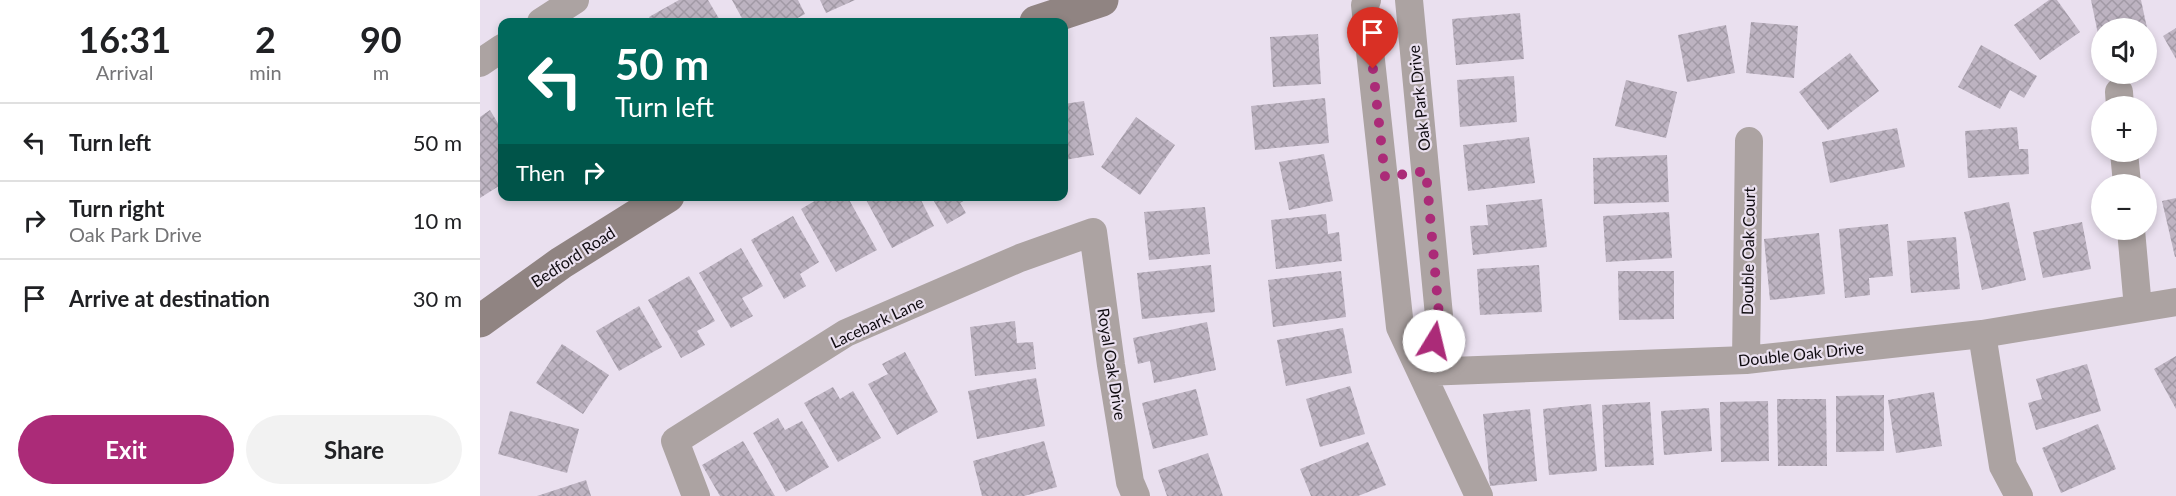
<!DOCTYPE html>
<html lang="en">
<head>
<meta charset="utf-8">
<style>
  body { margin:0; font-family:Lato,sans-serif; background:#f2f2f2; color:#202124; height:100vh; display:flex; flex-direction:column; font-size:22px; white-space:nowrap }
  * { box-sizing:border-box; margin:0 }
  p { font-size:20px; color:#757577 }
  .icon { flex:none; width:33px; height:33px; fill:none; stroke:currentColor; stroke-width:2; stroke-linecap:round; stroke-linejoin:round }
  .map { position:relative; flex:1; overflow:hidden }
  .panel { display:flex; flex-direction:column; background:#fff; width:480px }
  .panel>* { flex:none }
  .top-card { position:absolute; left:18px; top:18px; width:570px; height:183px; border-radius:12px; box-shadow:0 3px 9px #0003; background:#00695c; color:#fff; overflow:hidden }
  .tools { position:absolute; left:1611px; top:18px; display:grid; gap:12px }
  .tools a { display:grid; place-items:center; width:66px; height:66px; border-radius:50%; background:#fff; box-shadow:0 3px 9px #0003; font-size:30px }
  .pin { position:absolute; display:grid; place-items:center; width:51px; height:51px; color:#fff; margin:-62px -26px; border-radius:50% 50% 50% 0; rotate:-45deg; box-shadow:0 0 6px #0007 }
  .pin .icon { rotate:45deg }
  .me { position:absolute; width:66px; margin:-33px; rotate:9deg; stroke-linejoin:round; filter:drop-shadow(0 0 4px #0008) }
  .turn { display:flex; align-items:center; gap:21px; height:126px; padding:0 18px; font-size:27px }
  .turn .icon { width:78px; height:78px; stroke-width:2.5 }
  .turn b { display:block; font-size:42px; line-height:51px }
  .then { display:flex; align-items:center; height:57px; padding:0 18px; background:#0003; gap:12px; font-size:22px }
  .eta { display:flex; justify-content:space-evenly; align-items:center; height:102px; text-align:center }
  .eta b { font-size:36px; font-weight:700; line-height:42px }
  .action { display:flex; gap:12px; margin-top:auto; padding:12px 18px }
  .action a { flex:1; height:69px; border-radius:36px; background:#ab2b78; color:#fff; font-size:24px; font-weight:700; line-height:69px; text-align:center }
  .action a+a { background:#f2f2f2; color:#202124 }
  ul { padding:0; list-style:none }
  li { display:flex; align-items:center; gap:18px; height:78px; padding:0 18px; border-top:2px solid #e0e0e0 }
  li div { flex:1 }
  li b { display:block; font-size:22px }
  li em { font-style:normal }
  main { display:flex; flex:1; min-height:0 }
  .map>svg:first-child { display:block }
  .building { fill:url(#building-cross-hatch) }
  .lines { fill:none; stroke-linecap:round; stroke-linejoin:round }
  .minor { stroke:#aca3a2; stroke-width:28 }
  .secondary { stroke:#908482; stroke-width:33 }
  .route { stroke:#ab2b78; stroke-width:10; stroke-dasharray:0 18 }
  .labels { text-anchor:middle; stroke-width:4.5; stroke-linejoin:round; paint-order:stroke }
  .street-label { font-size:16px; fill:#0f0b10; stroke:#eae0ef }
</style>
</head>
<body>
<main>
<section class="panel">
<div class="eta">
<div><b>16:31</b><p>Arrival</p></div>
<div><b>2</b><p>min</p></div>
<div><b>90</b><p>m</p></div>
</div>
<ul>
<li><svg class="icon" aria-label="left" viewBox="0 0 24 24"><path d="M17 20v-9H6M10 6l-5 5 5 5"/></svg><div><b>Turn left</b></div><em>50 m</em></li>
<li><svg class="icon" aria-label="right" viewBox="0 0 24 24"><path d="M7 20v-9h11M14 6l5 5-5 5"/></svg><div><b>Turn right</b><p>Oak Park Drive</p></div><em>10 m</em></li>
<li><svg class="icon" aria-label="arrive" viewBox="0 0 24 24"><path d="M6 21V4h12l-3 4 3 4H6"/></svg><div><b>Arrive at destination</b></div><em>30 m</em></li>
</ul>
<div class="action"><a>Exit</a><a>Share</a></div>
</section>
<div class="map">
<svg width="1696" height="496" viewBox="0 0 1696 496">
  <defs>
    <pattern id="building-cross-hatch" width="8" height="8" patternUnits="userSpaceOnUse" patternTransform="scale(1.5)"><rect width="8" height="8" fill="#bdb3c1"/><path d="M0 0l8 8M0 8l8-8" fill="none" stroke="#a199a5"/></pattern>
  </defs>
  <rect width="100%" height="100%" fill="#eae0ef"/>
  <path class="building" d="M199,0H228L241,22H172L169,17Z
    M252,0H318L325,14L310,22H264Z
    M340,0H375L346,13Z
    M1569,0H1577L1600,32L1560,60L1534,25Z
    M1611,0H1661L1667,28H1622V38L1619,39Z
    M1040,13L1044,59L976,65L972,19Z
    M1271,22L1318,26L1314,78L1266,73Z
    M1246,25L1255,73L1207,82L1198,35Z
    M1696,28V59L1683,36Z
    M838,34L841,84L793,87L790,37Z
    M1501,45L1557,76L1544,98L1530,90L1520,109L1478,87Z
    M1370,53L1399,91L1348,130L1319,92Z
    M1034,76L1037,122L980,127L977,80Z
    M1146,80L1197,92L1186,138L1135,126Z
    M845,98L849,143L775,150L771,106Z
    M604,101L614,155L584,160V104Z
    M10,110L22,130V184L0,198V117Z
    M656,117L695,145L660,195L621,167Z
    M1537,127L1539,149H1548L1549,174L1488,178L1485,131Z
    M1417,128L1425,167L1350,183L1342,142Z
    M1049,137L1055,183L988,191L983,145Z
    M844,154L853,201L809,210L799,162Z
    M1187,155L1189,202L1114,204L1113,158Z
    M343,196H367L397,250L356,272L321,209Z
    M384,196H439L454,226L412,248Z
    M451,196H492L480,203L486,213L467,224Z
    M1696,198V257H1695L1682,201Z
    M1062,199L1067,247L993,255L990,226L1008,225L1006,205Z
    M1529,202L1546,280L1502,290L1484,212Z
    M725,207L730,254L669,260L664,212Z
    M1189,212L1192,258L1126,262L1123,216Z
    M846,214L848,234L859,232L862,261L796,269L791,220Z
    M313,216L339,262L320,274L326,286L304,299L271,240Z
    M1602,222L1611,269L1563,278L1553,232Z
    M1408,224L1413,276L1389,278L1390,295L1365,298L1359,229Z
    M1339,233L1345,294L1290,300L1284,239Z
    M1476,237L1480,289L1431,293L1427,241Z
    M261,248L283,286L262,298L273,316L251,328L219,273Z
    M731,265L735,312L662,319L657,273Z
    M1059,265L1062,312L1000,315L997,269Z
    M861,271L866,317L793,327L788,280Z
    M1138,271H1194V319L1139,320Z
    M209,276L235,321L217,331L225,345L201,358L168,300Z
    M159,306L182,347L139,371L116,331Z
    M535,321L537,343L553,342L556,369L495,376L490,327Z
    M727,322L736,370L674,383L670,361L658,364L653,338Z
    M863,328L872,373L806,386L797,340Z
    M82,344L129,375L103,414L56,383Z
    M425,352L458,412L417,435L388,384L408,374L402,364Z
    M1696,356V409L1674,369Z
    M1607,364L1621,411L1556,430L1548,403L1562,399L1556,379Z
    M556,378L565,426L497,439L488,391Z
    M870,386L885,434L840,447L826,399Z
    M353,387L360,399L373,391L401,438L358,462L324,403Z
    M716,389L728,435L673,449L662,403Z
    M1454,392L1462,446L1416,453L1408,400Z
    M1404,395V451L1356,452V396Z
    M1297,399H1346L1347,466H1298Z
    M1288,401L1289,461L1241,462L1240,402Z
    M1170,402L1174,465L1125,467L1122,405Z
    M1111,404L1117,471L1069,475L1063,409Z
    M1229,408L1232,451L1184,455L1181,411Z
    M1050,409L1057,481L1010,486L1003,414Z
    M30,411L99,429L87,473L18,454Z
    M298,418L305,430L322,421L349,467L306,492L273,433Z
    M1618,424L1636,469L1581,493L1562,448Z
    M263,441L295,496H240L222,465Z
    M564,441L577,487L544,496H502L493,461Z
    M888,442L906,485L878,496H831L820,469Z
    M728,453L743,496H687L678,470Z
    M106,480L111,496H57Z"/>
  <g class="lines">
    <path class="minor" d="M887,0L885,5L920,327L999,496
      M929,0L960,326L943,372
      M61,22L95,0
      M0,63L22,48
      M1639,92L1640,106
      M1644,152L1647,184
      M1651,230L1658,308
      M1502,334L1523,466L1539,496
      M1266,360L1269,141
      M943,372L1266,360L1502,334L1696,302
      M216,496L195,441L366,333L540,258L613,232L631,365L650,482L656,496"/>
    <path class="secondary" d="M556,22L622,0
      M0,321L81,263L188,196"/>
  </g>
  <g class="lines">
    <path class="route" d="M893,69L905,177L946,171L960,326L954,341"/>
  </g>
  <g class="labels">
    <g class="street-label">
      <text transform="translate(939 98) rotate(-96)" y="6">Oak Park Drive</text>
      <text transform="translate(1268 251) rotate(-89)" y="6">Double Oak Court</text>
      <text transform="translate(93 257) rotate(-33)" y="6">Bedford Road</text>
      <text transform="translate(397 322) rotate(-25)" y="6">Lacebark Lane</text>
      <text transform="translate(1321 354) rotate(-6)" y="6">Double Oak Drive</text>
      <text transform="translate(632 364) rotate(81)" y="6">Royal Oak Drive</text>
    </g>
  </g>
</svg>
<div class="tools">
<a><svg class="icon" aria-label="sound" viewBox="0 0 24 24"><path d="M4 9h4l5-4v14l-5-4H4zM17 9q2 3 0 6"/></svg></a>
<a>+</a>
<a>−</a>
</div>
<div class="pin" style="left:893px;top:69px;background:#d93025"><svg class="icon" aria-label="arrive" viewBox="0 0 24 24"><path d="M6 21V4h12l-3 4 3 4H6"/></svg></div>
<svg class="me" style="left:954px;top:341px" viewBox="-20 -20 40 40"><circle r="19" fill="#fff"/><path d="M0-13L10 11 0 6-10 11z" fill="#ab2b78"/></svg>
<div class="top-card">
<div class="turn"><svg class="icon" aria-label="left" viewBox="0 0 24 24"><path d="M17 20v-9H6M10 6l-5 5 5 5"/></svg><div><b>50 m</b>Turn left</div></div>
<div class="then">Then<svg class="icon" aria-label="right" viewBox="0 0 24 24"><path d="M7 20v-9h11M14 6l5 5-5 5"/></svg></div>
</div>
</div>
</main>
</body>
</html>
